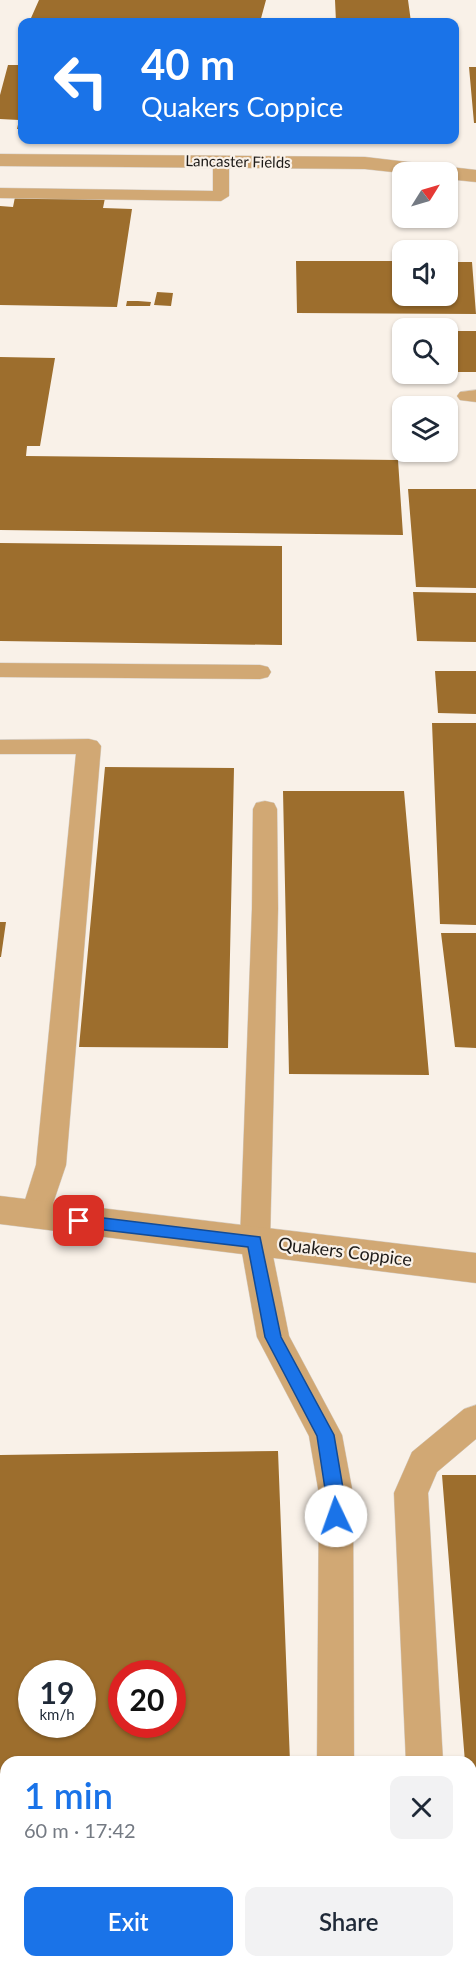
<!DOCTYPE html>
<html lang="en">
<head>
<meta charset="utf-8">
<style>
  body { margin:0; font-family:Lato,sans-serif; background:#f2f2f3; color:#1f2937; height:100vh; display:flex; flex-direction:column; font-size:22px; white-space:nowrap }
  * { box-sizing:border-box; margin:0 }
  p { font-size:20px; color:#747a83 }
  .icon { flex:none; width:33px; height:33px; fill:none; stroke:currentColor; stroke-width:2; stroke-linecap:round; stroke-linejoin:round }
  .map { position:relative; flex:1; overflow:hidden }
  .drawer { position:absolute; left:0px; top:1756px; width:477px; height:212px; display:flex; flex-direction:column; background:#fff; border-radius:18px 18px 0 0; box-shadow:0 2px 4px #0004 }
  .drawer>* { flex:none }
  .top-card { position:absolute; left:18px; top:18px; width:441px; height:126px; border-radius:12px; box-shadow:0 2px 4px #0004; background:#1a73e8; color:#fff; overflow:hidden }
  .needle { width:39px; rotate:53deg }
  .controls { position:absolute; left:392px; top:162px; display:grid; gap:12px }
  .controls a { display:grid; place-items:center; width:66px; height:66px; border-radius:12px; background:#fff; box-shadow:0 2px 4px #0004; font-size:30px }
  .speed { position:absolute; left:18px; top:1660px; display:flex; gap:12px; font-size:30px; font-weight:700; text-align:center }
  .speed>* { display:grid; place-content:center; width:78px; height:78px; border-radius:50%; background:#fff; box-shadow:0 2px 4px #0004; line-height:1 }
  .speed small { font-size:15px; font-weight:400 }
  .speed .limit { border:9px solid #d22; background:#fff; color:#111 }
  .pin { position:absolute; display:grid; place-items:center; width:51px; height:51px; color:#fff; margin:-26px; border-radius:12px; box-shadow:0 3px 9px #0006 }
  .me { position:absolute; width:66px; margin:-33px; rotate:357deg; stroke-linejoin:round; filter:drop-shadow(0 0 4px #0008) }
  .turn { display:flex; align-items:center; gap:21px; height:126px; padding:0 24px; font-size:27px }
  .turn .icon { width:78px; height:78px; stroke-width:2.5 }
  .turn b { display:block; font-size:42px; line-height:51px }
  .round { display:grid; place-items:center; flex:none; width:63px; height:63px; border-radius:12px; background:#f2f2f3 }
  .summary { display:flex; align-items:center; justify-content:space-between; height:102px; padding:0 24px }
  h1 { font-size:36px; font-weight:600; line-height:45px; color:#1a73e8 }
  .action { display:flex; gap:12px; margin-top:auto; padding:12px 24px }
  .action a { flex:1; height:69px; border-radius:12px; background:#1a73e8; color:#fff; font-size:24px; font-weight:600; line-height:69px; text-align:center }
  .action a+a { background:#f2f2f3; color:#1f2937 }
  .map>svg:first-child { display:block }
  .building { fill:#9d6e2d; fill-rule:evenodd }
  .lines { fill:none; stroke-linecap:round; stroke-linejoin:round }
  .lane-casing { stroke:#d6cfc7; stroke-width:1 }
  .street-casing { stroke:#d6cfc7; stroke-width:1 }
  .lane { fill:#d1a874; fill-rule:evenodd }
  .street { fill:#d1a874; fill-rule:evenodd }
  .route { fill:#1a73e8; stroke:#114b97; stroke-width:1.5 }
  .labels { text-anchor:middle; stroke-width:4.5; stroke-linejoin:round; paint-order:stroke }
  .far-street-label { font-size:15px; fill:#1d1a17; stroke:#f9f1e8 }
  .street-label { font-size:18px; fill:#1d1a17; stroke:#f9f1e8 }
</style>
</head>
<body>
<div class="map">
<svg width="476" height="1967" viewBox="0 0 476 1967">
  <rect width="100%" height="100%" fill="#f9f1e8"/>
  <path class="building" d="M39,0H266L260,22H164L31,18Z
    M335,0H408L411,22H336Z
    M8,65H22V129H17L19,120L0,119V95Z
    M469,67H476V123H474Z
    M15,197L105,198L103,208L132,209L117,307L0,305V206L13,207Z
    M296,261H402V296H447V262H472L476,314L297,313Z
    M157,292L173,293L171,306L154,305Z
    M127,301H138L151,302L150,306H126Z
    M447,331H476V372H447Z
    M0,357L55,358L40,446H27L26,456L398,460L403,535L0,530Z
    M408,489H476V588L416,587Z
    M0,543L282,546V645L0,641Z
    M413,592L476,593V642L417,641Z
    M435,671H476V714L438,713Z
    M432,723H476V925L440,924Z
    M105,767L234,768L228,1048L79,1047Z
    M283,791H404L429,1075L289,1074Z
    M0,922H6L1,957H0Z
    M441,933H476V1048L455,1047Z
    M278,1451L290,1762H6V1962H298L299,1967H0V1455ZM32,1674H82V1725H32ZM122,1674H172V1725H122Z
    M442,1475H476V1883L471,1841V1762H465Z"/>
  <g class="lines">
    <defs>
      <path id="lane" d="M221,157L229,162V196L221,201L0,198V188L213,191V162Z
        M476,390V402L460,400L457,396L460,392Z
        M0,663L260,665L268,667L271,672L268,677L260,679L0,677Z
        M89,739L97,741L101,746L66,1165L46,1224L35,1228L24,1224L20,1216L36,1165L76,754H0V740Z
        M265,801L274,803L277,809L278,909L270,1241L289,1336L342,1435L353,1494L354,1762H317L319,1494L309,1436L257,1337L240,1241L252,909L253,809L256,803Z
        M476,1405V1439L437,1472L428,1493L443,1762H406L394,1493L412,1452L464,1409Z
        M321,1962H361V1967H321Z
        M413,1962H453V1967H413Z"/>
      <path id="street" d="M0,154L365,157L476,170V182L447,179V172L402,173L365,169L0,166Z
        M0,1196L476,1253V1283L0,1224Z"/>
    </defs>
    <use href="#lane" class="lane-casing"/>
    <use href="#street" class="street-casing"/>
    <use href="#lane" class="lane"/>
    <use href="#street" class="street"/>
  </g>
  <path class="route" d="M79,1215L260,1237L281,1337L334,1435L344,1494L342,1522L336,1524L330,1522L317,1436L265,1337L248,1247L79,1227L71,1221Z"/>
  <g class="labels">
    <g class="far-street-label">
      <text transform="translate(238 162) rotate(1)" y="5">Lancaster Fields</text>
    </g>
    <g class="street-label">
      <text transform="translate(345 1252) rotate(7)" y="6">Quakers Coppice</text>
    </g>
  </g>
</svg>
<div class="controls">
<a><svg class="needle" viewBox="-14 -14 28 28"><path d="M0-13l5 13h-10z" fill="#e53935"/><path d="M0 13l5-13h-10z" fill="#747a83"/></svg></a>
<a><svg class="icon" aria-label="sound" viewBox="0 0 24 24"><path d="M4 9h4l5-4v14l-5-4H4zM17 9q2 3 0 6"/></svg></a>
<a><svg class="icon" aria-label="search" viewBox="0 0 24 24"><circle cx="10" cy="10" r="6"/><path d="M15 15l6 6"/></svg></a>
<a><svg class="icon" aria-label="layers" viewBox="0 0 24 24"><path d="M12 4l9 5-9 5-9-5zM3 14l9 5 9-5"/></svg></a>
</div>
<div class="speed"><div>19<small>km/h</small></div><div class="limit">20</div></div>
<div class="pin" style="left:79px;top:1221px;background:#d93025"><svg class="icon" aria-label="arrive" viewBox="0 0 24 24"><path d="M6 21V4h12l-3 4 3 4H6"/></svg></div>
<svg class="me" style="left:336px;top:1516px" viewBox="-20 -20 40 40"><circle r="19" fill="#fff"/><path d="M0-13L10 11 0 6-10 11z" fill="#1a73e8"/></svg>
<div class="top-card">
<div class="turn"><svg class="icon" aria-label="left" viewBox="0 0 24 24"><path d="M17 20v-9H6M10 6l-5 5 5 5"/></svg><div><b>40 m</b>Quakers Coppice</div></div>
</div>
<section class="drawer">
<div class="summary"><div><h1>1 min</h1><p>60 m · 17:42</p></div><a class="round"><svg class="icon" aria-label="close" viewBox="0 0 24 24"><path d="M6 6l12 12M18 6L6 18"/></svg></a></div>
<div class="action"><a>Exit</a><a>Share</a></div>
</section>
</div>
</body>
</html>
